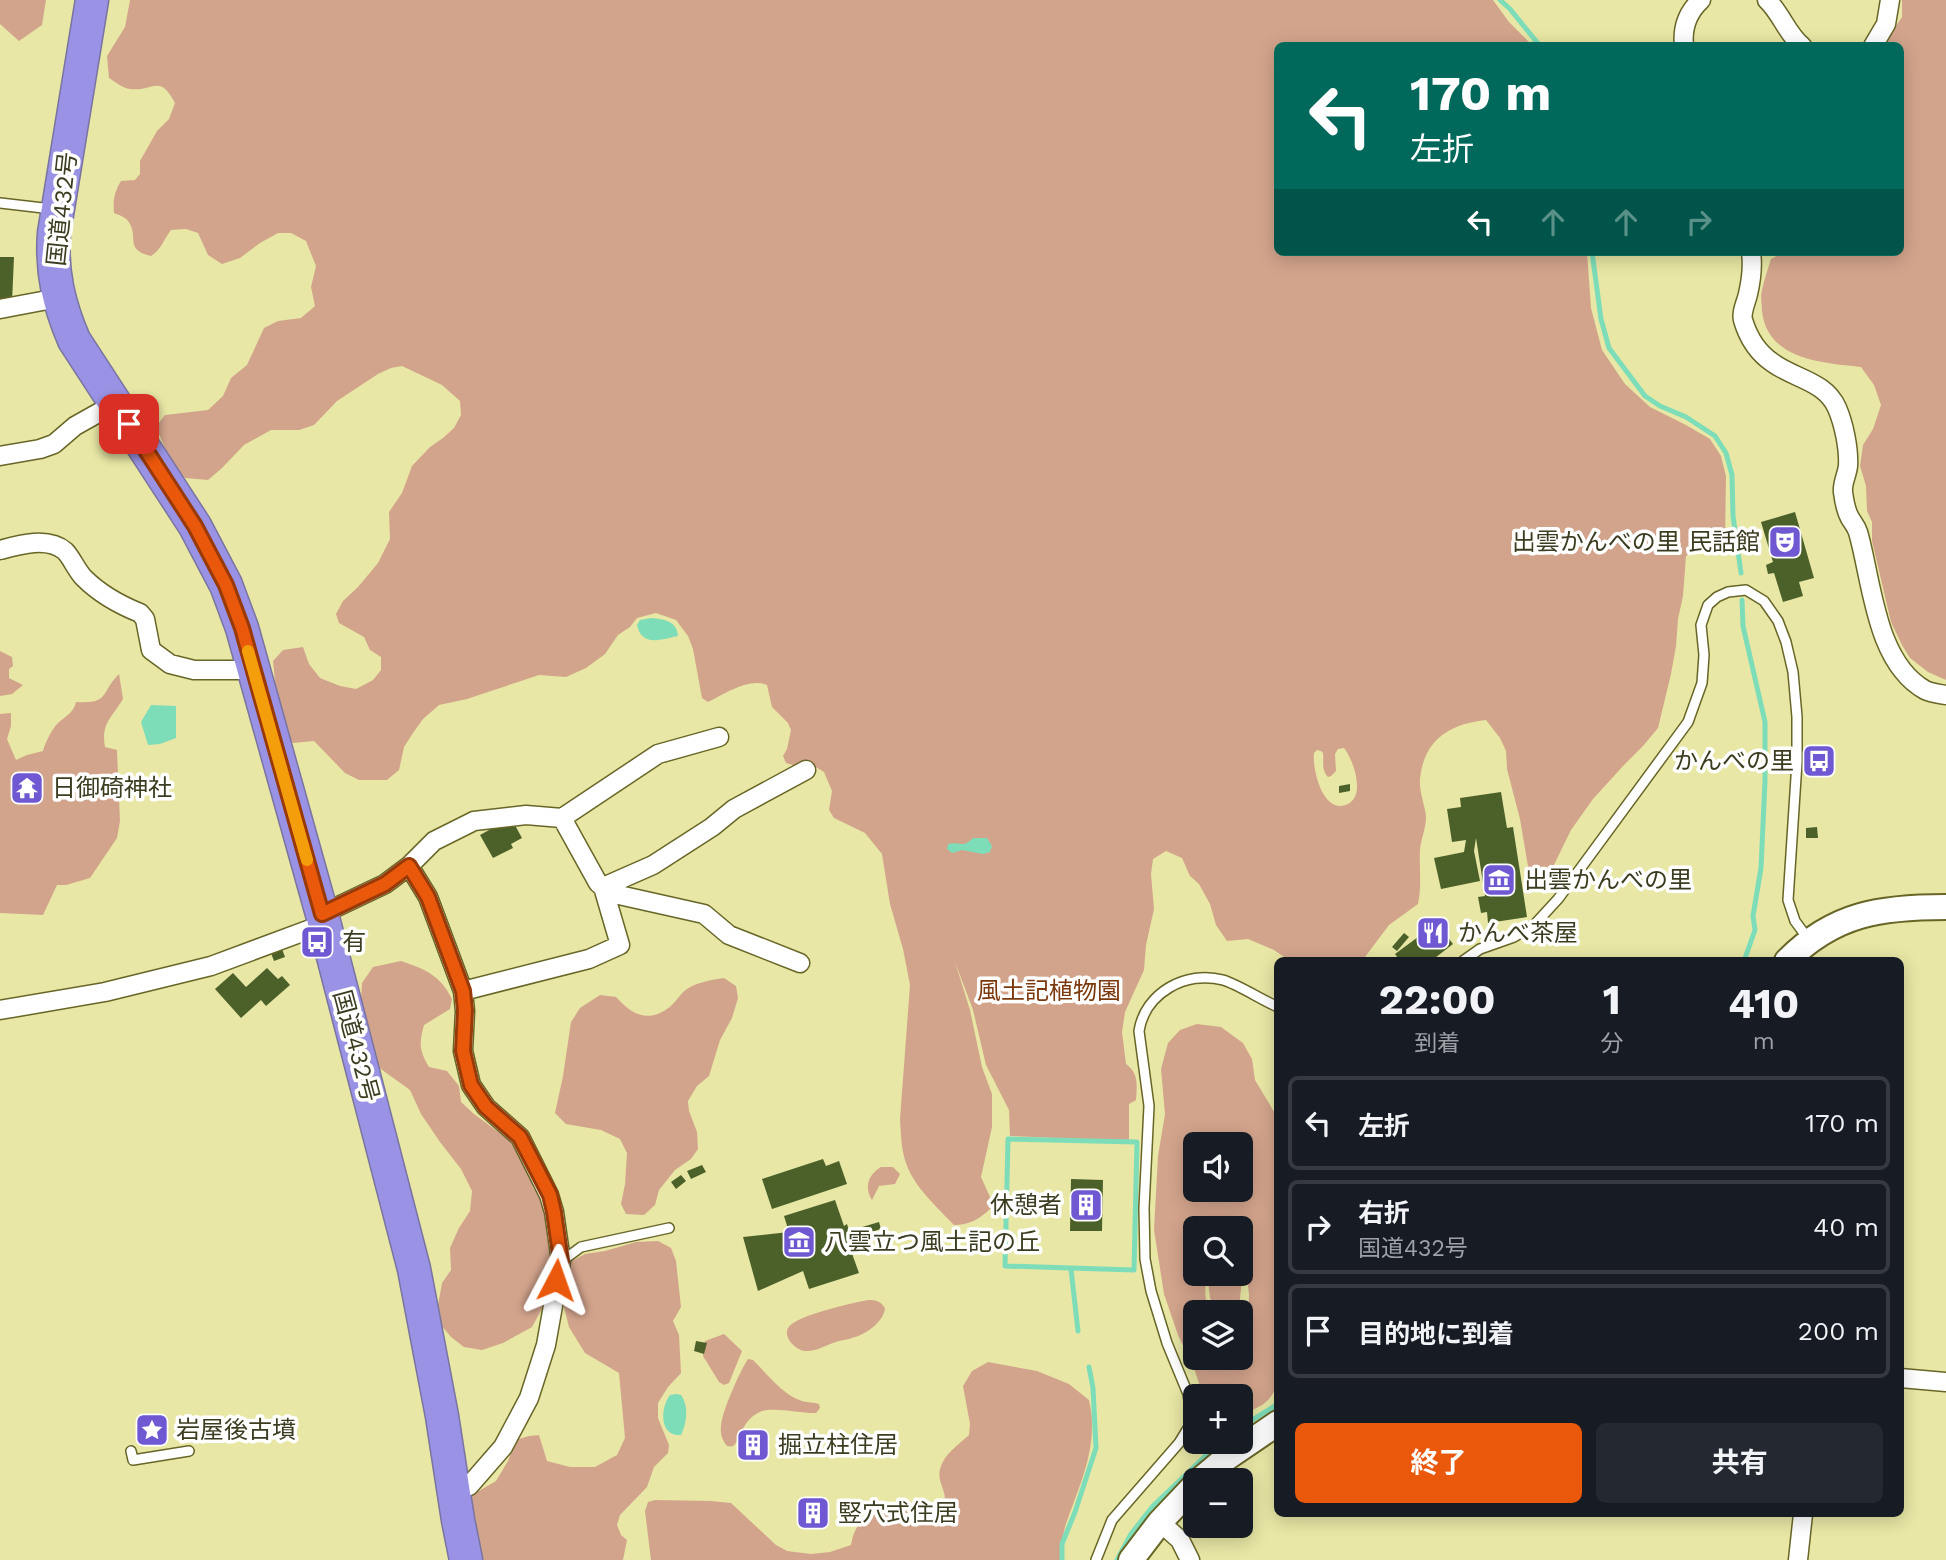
<!DOCTYPE html>
<html lang="ja">
<head>
<meta charset="utf-8">
<style>
  body { margin:0; font-family:"Work Sans","Noto Sans JP",sans-serif; background:#242831; color:#f1f3f6; height:100vh; display:flex; flex-direction:column; font-size:26px; white-space:nowrap }
  * { box-sizing:border-box; margin:0 }
  p { font-size:23px; color:#9ea1a6 }
  .icon { flex:none; width:38px; height:38px; fill:none; stroke:currentColor; stroke-width:2; stroke-linecap:round; stroke-linejoin:round }
  .map { position:relative; flex:1; overflow:hidden }
  .drawer { position:absolute; left:1274px; top:957px; width:630px; height:560px; display:flex; flex-direction:column; background:#171b24; border-radius:10px; box-shadow:0 4px 18px #0003 }
  .drawer>* { flex:none }
  .top-card { position:absolute; left:1274px; top:42px; width:630px; height:214px; border-radius:10px; box-shadow:0 4px 18px #0003; background:#00695c; color:#fff; overflow:hidden }
  .tools { position:absolute; left:1183px; top:1132px; display:grid; gap:14px }
  .tools a { display:grid; place-items:center; width:70px; height:70px; border-radius:10px; background:#171b24; box-shadow:0 4px 18px #0003; font-size:35px }
  .pin { position:absolute; display:grid; place-items:center; width:60px; height:60px; color:#fff; margin:-30px; border-radius:14px; box-shadow:0 4px 10px #0006 }
  .me { position:absolute; width:77px; margin:-38px; rotate:4deg; stroke-linejoin:round; filter:drop-shadow(0 0 5px #0008) }
  .turn { display:flex; align-items:center; gap:24px; height:147px; padding:0 21px; font-size:32px }
  .turn .icon { width:91px; height:91px; stroke-width:2.5 }
  .turn b { display:block; font-size:49px; line-height:60px }
  .lanes { display:flex; align-items:center; height:66px; padding:0 21px; background:#0003; justify-content:center; gap:35px; direction:ltr }
  .lanes .off { opacity:.35 }
  .eta { display:flex; justify-content:space-evenly; align-items:center; height:119px; text-align:center }
  .eta b { font-size:42px; font-weight:700; line-height:49px }
  .button { display:flex; gap:14px; margin-top:auto; padding:14px 21px }
  .button a { flex:1; height:80px; border-radius:10px; background:#ea580c; color:#fff; font-size:28px; font-weight:700; line-height:80px; text-align:center }
  .button a+a { background:#242831; color:#f1f3f6 }
  ul { padding:0; list-style:none }
  li { display:flex; align-items:center; gap:21px; height:94px; margin:0 14px 10px; padding:0 7px; border:4px solid #363941; border-radius:10px }
  li div { flex:1 }
  li b { display:block; font-size:26px }
  li em { font-style:normal }
  .map>svg:first-child { display:block }
  .green { fill:#d3a48c; fill-rule:evenodd }
  .water { fill:#7eddb9 }
  .lines { fill:none; stroke-linecap:round; stroke-linejoin:round }
  .stream { stroke:#7eddb9; stroke-width:5 }
  .building { fill:#4c612a }
  .lane-casing { stroke:#686627; stroke-width:12 }
  .street-casing { stroke:#686627; stroke-width:21 }
  .secondary-casing { stroke:#686627; stroke-width:28 }
  .highway-casing { stroke:#7974a0; stroke-width:35 }
  .lane { stroke:#fff; stroke-width:9 }
  .street { stroke:#fff; stroke-width:18 }
  .secondary { stroke:#fff; stroke-width:24 }
  .highway { stroke:#9a92e4; stroke-width:32 }
  .route-casing { stroke:#983908; stroke-width:18 }
  .route { stroke:#ea580c; stroke-width:12 }
  .slow { stroke:#f59e0b; stroke-width:12 }
  .labels { text-anchor:middle; stroke-width:7; stroke-linejoin:round; paint-order:stroke }
  .street-label { font-size:24px; fill:#3c3c21; stroke:#fff }
  .poi-label { font-size:24px; fill:#3c3c21; stroke:#fff; text-anchor:start }
  .park-label { font-size:24px; fill:#7c380d; stroke:#fff }
</style>
</head>
<body>
<div class="map">
<svg width="1946" height="1560" viewBox="0 0 1946 1560">
  <rect width="100%" height="100%" fill="#e8e7a5"/>
  <path class="green" d="M0,0H46L42,25L19,41L0,24Z
    M130,0H1493L1509,22L1532,45L1278,46V252H1587L1591,308L1602,350L1625,384L1650,407L1686,425L1710,439L1721,456L1726,476L1725,541L1717,550L1700,549L1686,556L1683,596L1678,619L1676,646L1671,674L1658,728L1643,746L1624,765L1593,799L1571,830L1547,879L1540,886L1531,884L1520,819L1507,769L1506,751L1500,738L1486,720C1449,724 1424,740 1420,779C1419,792 1425,805 1426,817C1426,828 1421,839 1420,850C1419,868 1422,885 1418,904L1389,925L1362,961H1290L1274,950L1248,939L1227,941L1216,925L1210,904L1199,884L1190,876L1182,858L1166,851L1153,859L1151,874L1154,909L1146,945L1144,970L1125,1012L1122,1032L1126,1064C1139,1073 1137,1086 1136,1100L1129,1104V1141L1010,1136L1009,1110L986,1065L973,1010L955,962L970,1010L982,1067L992,1094V1127L981,1177L990,1197L991,1208C980,1219 969,1225 954,1225C937,1207 914,1187 906,1163C901,1149 901,1134 900,1119L910,985L903,949L890,904L882,854L865,833L834,818L829,810L832,791L824,772L814,766H796L786,763L783,756L787,749L791,730L788,723L772,707L767,685C750,677 724,694 708,702L702,698L693,649L688,636L676,620L656,613L637,618L630,627L618,635L605,654L586,668L566,677L539,675L467,699L439,705L423,719L413,733L404,747L399,770L387,780H359L345,773L314,741L293,743C277,719 276,688 273,661L283,650L303,647L309,664L320,678L340,686L356,689L373,680L381,670V657L370,650L364,637L339,623L336,614L343,601L358,587L378,563L390,539L389,512L402,493L412,466L430,447L443,438L454,428L461,415L460,401L442,385L402,366L391,368L378,374L337,401L314,425L299,430H271L244,445L222,468L208,480L185,478L170,460L156,427L165,415L208,410L223,396L231,378L247,365L264,328L278,321L301,318L315,306L311,287L316,266L306,241L291,233H278L260,243L240,258L222,264L208,255L198,233L186,229L171,230C164,239 161,250 151,256C123,249 140,237 128,221C125,217 119,215 114,213C113,201 114,192 121,181L135,180L140,174V161L157,131L169,119L175,103C159,73 154,92 130,89C123,88 115,82 109,78L107,56L125,27ZM1344,748C1353,759 1366,795 1348,804C1323,816 1312,769 1314,753L1317,750L1321,751L1323,753C1324,762 1321,770 1328,777L1331,776L1336,771L1335,754L1338,749Z
    M1902,0H1946V680L1928,672L1910,658L1902,645L1891,622L1872,541V522L1867,511L1866,486L1860,466L1863,445L1873,429L1881,405L1874,385L1861,367C1823,363 1767,360 1762,311C1762,304 1760,297 1762,290C1764,279 1768,269 1771,259L1784,252H1900V46L1883,45L1902,17Z
    M0,651L12,657L13,666L9,669V678L23,685L12,694L0,696Z
    M119,674L123,699C111,719 101,723 105,747L117,750L120,821L117,838L90,878L66,885H57L43,915L0,913V714L11,713V726L7,739L16,760L27,755L43,751C46,741 50,733 57,724C64,717 74,713 76,702C110,704 100,693 119,674Z
    M401,961C425,969 440,975 452,999L450,1009L424,1025C419,1043 419,1050 429,1067L447,1071L459,1086L461,1102L474,1114L516,1145L530,1169L533,1188L539,1194L547,1209L551,1238V1272L544,1305L532,1327L503,1343L482,1350L464,1347L451,1337L441,1325L438,1305L442,1283L451,1270L450,1248L459,1228L470,1211L472,1191L461,1169L440,1142L421,1114L410,1090L378,1067L363,1025L361,1000L362,983L373,967Z
    M724,978L736,986L738,998L732,1018L720,1040L709,1076L697,1086L688,1101L689,1111L697,1132L698,1149L691,1159L675,1170L659,1190L655,1205L644,1215L626,1214L621,1204L625,1184L627,1153L620,1139L601,1130L566,1124L555,1113L563,1076L571,1022L580,1008L600,995L616,997C633,1016 650,1024 672,1005C677,1000 681,993 687,989C698,982 711,980 724,978Z
    M1197,1024L1221,1027L1243,1043L1252,1059L1255,1080L1276,1115L1277,1121V1385C1270,1403 1260,1408 1242,1413H1241V1396H1203L1195,1371L1178,1335L1164,1294L1154,1230L1158,1156L1165,1114L1161,1069L1168,1043L1180,1030ZM1195,1144H1241V1190H1195ZM1195,1228H1241V1268L1247,1277L1249,1295L1248,1315L1241,1328V1358H1195V1312H1209C1205,1301 1203,1285 1209,1274H1195Z
    M881,1167H893L900,1174L895,1184L879,1186L872,1200C864,1187 868,1175 881,1167Z
    M658,1241L671,1248L676,1261L681,1307L673,1321L679,1335L681,1373L668,1387L658,1403V1418L669,1445L668,1453L654,1467L647,1487L620,1515L617,1525L621,1535L627,1540L623,1560H475L465,1499L496,1481L508,1461L516,1440L529,1436L539,1435L547,1461L570,1467H595L617,1455L625,1438L619,1373L585,1353L569,1327L560,1292L568,1263L585,1254L605,1251L636,1242Z
    M1215,1274H1238L1242,1279L1240,1298L1242,1320L1241,1321V1312H1217L1210,1298L1208,1281Z
    M868,1300C877,1300 880,1301 885,1308C884,1322 865,1335 852,1338C846,1340 841,1340 836,1342C826,1345 816,1352 805,1351C796,1350 783,1338 788,1328C796,1315 853,1303 868,1300Z
    M724,1334L742,1351L729,1383L724,1385L719,1382L703,1356L705,1341Z
    M748,1359L753,1360C767,1374 783,1395 802,1401C808,1403 814,1402 819,1404L820,1408L816,1413H814C800,1413 774,1407 762,1411C741,1419 740,1442 733,1446C731,1447 729,1446 727,1446C722,1440 720,1434 721,1426C722,1411 740,1371 748,1359Z
    M988,1362L1037,1371L1069,1384L1089,1400C1100,1446 1079,1485 1065,1527C1062,1538 1061,1549 1060,1560H651L645,1511L648,1502L655,1500L711,1501L731,1503L776,1545L787,1551L811,1554L830,1552L851,1545C858,1498 908,1509 941,1511C952,1494 936,1485 940,1469C944,1454 958,1445 969,1435L970,1424L963,1386L972,1371Z"/>
  <path class="water" d="M651,618C664,619 677,621 678,636C662,639 642,648 637,625L640,620Z
    M151,705L176,706V738L160,744L148,745L141,722Z
    M973,838H987L992,846L990,852L983,854L962,850L952,853L947,849L948,844C961,841 962,849 973,838Z
    M676,1394L681,1395C689,1406 687,1423 681,1435C659,1437 660,1408 670,1395Z"/>
  <g class="lines">
    <path class="stream" d="M1500,0L1510,9L1540,46
      M1592,252L1601,319L1609,348L1645,396L1660,406L1686,417L1715,436L1726,453L1732,475L1733,516L1741,573
      M1742,600L1743,626L1765,722V781L1761,868L1753,916L1755,930L1744,961
      M1008,1139L1137,1142L1134,1270L1005,1266Z
      M1071,1269L1078,1331
      M1241,1427L1278,1404
      M1062,1560V1544L1075,1512L1096,1448L1093,1388L1089,1367
      M1117,1560L1131,1534L1153,1506L1220,1442"/>
  </g>
  <path class="building" d="M0,257H14L12,302H0Z
    M1795,512L1814,578L1799,582L1803,596L1783,602L1774,573L1768,574L1766,565L1773,562L1761,522Z
    M25,782L32,784L28,795L21,793Z
    M1350,784V791L1339,793V786Z
    M1501,792L1507,828L1513,827L1527,917L1488,923L1487,912L1481,913L1478,897L1485,896L1476,838L1474,851L1480,881L1441,889L1434,858L1464,852L1466,840L1452,842L1447,809L1461,807L1460,798Z
    M511,818L522,838L511,844L513,848L493,858L480,835Z
    M1817,827L1818,838H1806V828Z
    M1437,923L1453,944L1431,961H1400L1395,954Z
    M1404,933L1409,937L1397,951L1392,947Z
    M314,940L317,954L309,956L306,942Z
    M282,949L285,957L274,961L271,953Z
    M267,968L278,979L282,976L290,985L266,1006L261,1000L241,1018L215,989L233,973L246,987Z
    M823,1159L826,1166L839,1161L847,1184L772,1209L762,1179Z
    M702,1165L706,1172L691,1179L687,1171Z
    M681,1175L686,1181L676,1189L671,1182Z
    M1071,1179L1103,1180L1102,1231H1070Z
    M835,1200L844,1226L847,1224L849,1231L879,1222L881,1229L852,1238L854,1247L850,1248L859,1273L809,1289L803,1271L758,1291L743,1237L789,1232L784,1216Z
    M696,1341L707,1343L704,1354L694,1351Z
    M749,1434L764,1440L756,1457L742,1450Z
    M818,1502L823,1520L809,1524L803,1507Z"/>
  <g class="lines">
    <defs>
      <path id="lane" d="M0,203L52,209
        M1463,961L1480,949L1514,937L1535,924L1558,899L1688,722L1702,683L1704,655L1701,625L1708,605L1717,597L1728,592L1746,590L1764,601L1778,621L1786,642L1793,672L1797,717V762L1788,900L1795,921L1809,940
        M562,1261L581,1247L669,1228
        M131,1451L133,1460L189,1451
        M1096,1560L1112,1520L1179,1443L1190,1425L1191,1413L1188,1394L1167,1343L1151,1291L1145,1259L1144,1208L1149,1106L1139,1031C1145,993 1186,970 1223,980C1237,984 1262,1000 1278,1007"/>
      <path id="street" d="M1767,0C1781,13 1787,34 1802,46
        M1684,46C1682,28 1688,12 1701,0
        M1873,46L1886,24L1890,0
        M1751,252C1753,266 1751,281 1748,294C1746,303 1741,312 1743,320C1748,337 1758,353 1773,363C1795,379 1825,381 1837,408C1844,424 1849,449 1848,466C1847,475 1842,483 1843,492C1844,500 1846,511 1850,518C1853,523 1856,526 1858,532C1872,580 1875,662 1925,690C1931,693 1940,694 1946,695
        M0,309L58,298
        M0,456L40,449L54,444L75,426L116,403
        M0,550C18,545 48,536 65,551C72,558 76,570 84,578C99,593 120,605 140,613L145,619L151,650L170,664L194,670H254
        M562,818L598,883L610,893L704,914L729,935L800,963
        M409,866L428,897L463,991L465,1011L463,1051L471,1085L486,1107L520,1137L549,1195L554,1212L561,1261L546,1345L529,1398L503,1447L469,1486L453,1490
        M322,914L385,884L409,866L434,841L474,821L526,815L562,818L658,754L719,737
        M463,991L589,959L620,945L603,887L653,865L712,827L734,809L806,770
        M0,1010L105,992L211,966L324,924
        M1900,1378L1946,1382
        M1160,1522L1180,1540L1190,1560
        M1798,1560L1803,1514"/>
      <path id="secondary" d="M1787,961C1834,913 1882,907 1946,907
        M1200,1480L1225,1459L1278,1423
        M1131,1560L1160,1522L1195,1485"/>
      <path id="highway" d="M92,0L54,233C51,272 59,305 74,340L195,526L226,585L242,628L322,914L414,1269L442,1416L458,1520L466,1560"/>
    </defs>
    <use href="#lane" class="lane-casing"/>
    <use href="#street" class="street-casing"/>
    <use href="#secondary" class="secondary-casing"/>
    <use href="#highway" class="highway-casing"/>
    <use href="#lane" class="lane"/>
    <use href="#street" class="street"/>
    <use href="#secondary" class="secondary"/>
    <use href="#highway" class="highway"/>
  </g>
  <g class="lines">
    <defs>
      <path id="route" d="M129,424L195,526L226,585L242,628L322,914L385,884L409,866L428,897L463,991L465,1010L463,1051L471,1085L486,1107L520,1137L550,1195L554,1212L561,1261L556,1280"/>
    </defs>
    <use href="#route" class="route-casing"/>
    <use href="#route" class="route"/>
    <path class="slow" d="M248,651L307,860"/>
  </g>
  <defs>
    <symbol id="theatre-square" viewBox="-11 -11 22 22"><rect x="-9" y="-9" width="18" height="18" rx="4" fill="#6f58d2" stroke="#fff"/><path d="M-5-5.5Q0-4 5-5.5V0Q5 5 0 6Q-5 5-5 0ZM-3.3-2.5H-1v1.5H-3.3ZM1-2.5H3.3v1.5H1ZM-2.8 1Q0 5.5 2.8 1Z" fill="#fff"/></symbol>
    <symbol id="bus-square" viewBox="-11 -11 22 22"><rect x="-9" y="-9" width="18" height="18" rx="4" fill="#6f58d2" stroke="#fff"/><path d="M-5-6H5V4H4V6H2V4H-2V6H-4V4H-5ZM-3.5-4V0h7V-4ZM-3.5 1.2v1.5H-2V1.2ZM2 1.2v1.5H3.5V1.2Z" fill="#fff"/></symbol>
    <symbol id="temple-square" viewBox="-11 -11 22 22"><rect x="-9" y="-9" width="18" height="18" rx="4" fill="#6f58d2" stroke="#fff"/><path d="M0-6L5-2H3V0L6.5 2.5H4V6H1.5V3h-3V6H-4V2.5H-6.5L-3 0V-2H-5Z" fill="#fff"/></symbol>
    <symbol id="museum-square" viewBox="-11 -11 22 22"><rect x="-9" y="-9" width="18" height="18" rx="4" fill="#6f58d2" stroke="#fff"/><path d="M0-6L6-3V-2H-6V-3ZM-5-1h2V3h-2ZM-1-1h2V3h-2ZM3-1h2V3H3ZM-6 4H6V6H-6Z" fill="#fff"/></symbol>
    <symbol id="restaurant-square" viewBox="-11 -11 22 22"><rect x="-9" y="-9" width="18" height="18" rx="4" fill="#6f58d2" stroke="#fff"/><path d="M-5-6h1v4h1v-4h1v4h1v-4h1v5L-1.5 .5V6h-2V.5L-5-1ZM5-6V6H3V1.5H1.5Q1.5-4 5-6Z" fill="#fff"/></symbol>
    <symbol id="building-square" viewBox="-11 -11 22 22"><rect x="-9" y="-9" width="18" height="18" rx="4" fill="#6f58d2" stroke="#fff"/><path d="M-4-6H4V6H1V3H-1V6H-4ZM-2.5-4.3h1.7v1.8h-1.7ZM.8-4.3h1.7v1.8H.8ZM-2.5-1h1.7V.8h-1.7ZM.8-1h1.7V.8H.8Z" fill="#fff"/></symbol>
    <symbol id="sight-square" viewBox="-11 -11 22 22"><rect x="-9" y="-9" width="18" height="18" rx="4" fill="#6f58d2" stroke="#fff"/><path d="M0-6L1.8-2.2L6-1.7L2.9 1.2L3.7 5.4L0 3.3L-3.7 5.4L-2.9 1.2L-6-1.7L-1.8-2.2Z" fill="#fff"/></symbol>
  </defs>
  <g fill-rule="evenodd">
    <use href="#theatre-square" x="1766" y="523" width="38" height="38"/>
    <use href="#bus-square" x="1800" y="742" width="38" height="38"/>
    <use href="#temple-square" x="8" y="769" width="38" height="38"/>
    <use href="#museum-square" x="1480" y="861" width="38" height="38"/>
    <use href="#restaurant-square" x="1414" y="914" width="38" height="38"/>
    <use href="#bus-square" x="298" y="923" width="38" height="38"/>
    <use href="#building-square" x="1067" y="1186" width="38" height="38"/>
    <use href="#museum-square" x="780" y="1223" width="38" height="38"/>
    <use href="#sight-square" x="133" y="1411" width="38" height="38"/>
    <use href="#building-square" x="734" y="1426" width="38" height="38"/>
    <use href="#building-square" x="794" y="1494" width="38" height="38"/>
  </g>
  <g class="labels">
    <g class="street-label">
      <text transform="translate(62 209) rotate(-84)" y="8">国道432号</text>
      <text transform="translate(356 1046) rotate(75)" y="8">国道432号</text>
    </g>
    <g class="poi-label">
      <text x="1760" y="550" text-anchor="end">出雲かんべの里 民話館</text>
      <text x="1794" y="769" text-anchor="end">かんべの里</text>
      <text x="52" y="796">日御碕神社</text>
      <text x="1524" y="888">出雲かんべの里</text>
      <text x="1458" y="941">かんべ茶屋</text>
      <text x="342" y="950">有</text>
      <text x="1062" y="1213" text-anchor="end">休憩者</text>
      <text x="824" y="1250">八雲立つ風土記の丘</text>
      <text x="176" y="1438">岩屋後古墳</text>
      <text x="778" y="1453">掘立柱住居</text>
      <text x="838" y="1521">竪穴式住居</text>
    </g>
    <g class="park-label">
      <text x="1049" y="999">風土記植物園</text>
    </g>
  </g>
</svg>
<div class="tools">
<a><svg class="icon" aria-label="sound" viewBox="0 0 24 24"><path d="M4 9h4l5-4v14l-5-4H4zM17 9q2 3 0 6"/></svg></a>
<a><svg class="icon" aria-label="search" viewBox="0 0 24 24"><circle cx="10" cy="10" r="6"/><path d="M15 15l6 6"/></svg></a>
<a><svg class="icon" aria-label="layers" viewBox="0 0 24 24"><path d="M12 4l9 5-9 5-9-5zM3 14l9 5 9-5"/></svg></a>
<a>+</a>
<a>−</a>
</div>
<div class="pin" style="left:129px;top:424px;background:#d93025"><svg class="icon" aria-label="arrive" viewBox="0 0 24 24"><path d="M6 21V4h12l-3 4 3 4H6"/></svg></div>
<svg class="me" style="left:556px;top:1280px" viewBox="-20 -20 40 40"><path d="M0-17L14 15 0 8-14 15z" fill="#ea580c" stroke="#fff" stroke-width="4"/></svg>
<div class="top-card">
<div class="turn"><svg class="icon" aria-label="left" viewBox="0 0 24 24"><path d="M17 20v-9H6M10 6l-5 5 5 5"/></svg><div><b>170 m</b>左折</div></div>
<div class="lanes"><svg class="icon" aria-label="left" viewBox="0 0 24 24"><path d="M17 20v-9H6M10 6l-5 5 5 5"/></svg><svg class="icon off" aria-label="ahead" viewBox="0 0 24 24"><path d="M12 20V5M6 11l6-6 6 6"/></svg><svg class="icon off" aria-label="ahead" viewBox="0 0 24 24"><path d="M12 20V5M6 11l6-6 6 6"/></svg><svg class="icon off" aria-label="right" viewBox="0 0 24 24"><path d="M7 20v-9h11M14 6l5 5-5 5"/></svg></div>
</div>
<section class="drawer">
<div class="eta">
<div><b>22:00</b><p>到着</p></div>
<div><b>1</b><p>分</p></div>
<div><b>410</b><p>m</p></div>
</div>
<ul>
<li><svg class="icon" aria-label="left" viewBox="0 0 24 24"><path d="M17 20v-9H6M10 6l-5 5 5 5"/></svg><div><b>左折</b></div><em>170 m</em></li>
<li><svg class="icon" aria-label="right" viewBox="0 0 24 24"><path d="M7 20v-9h11M14 6l5 5-5 5"/></svg><div><b>右折</b><p>国道432号</p></div><em>40 m</em></li>
<li><svg class="icon" aria-label="arrive" viewBox="0 0 24 24"><path d="M6 21V4h12l-3 4 3 4H6"/></svg><div><b>目的地に到着</b></div><em>200 m</em></li>
</ul>
<div class="button"><a>終了</a><a>共有</a></div>
</section>
</div>
</body>
</html>
